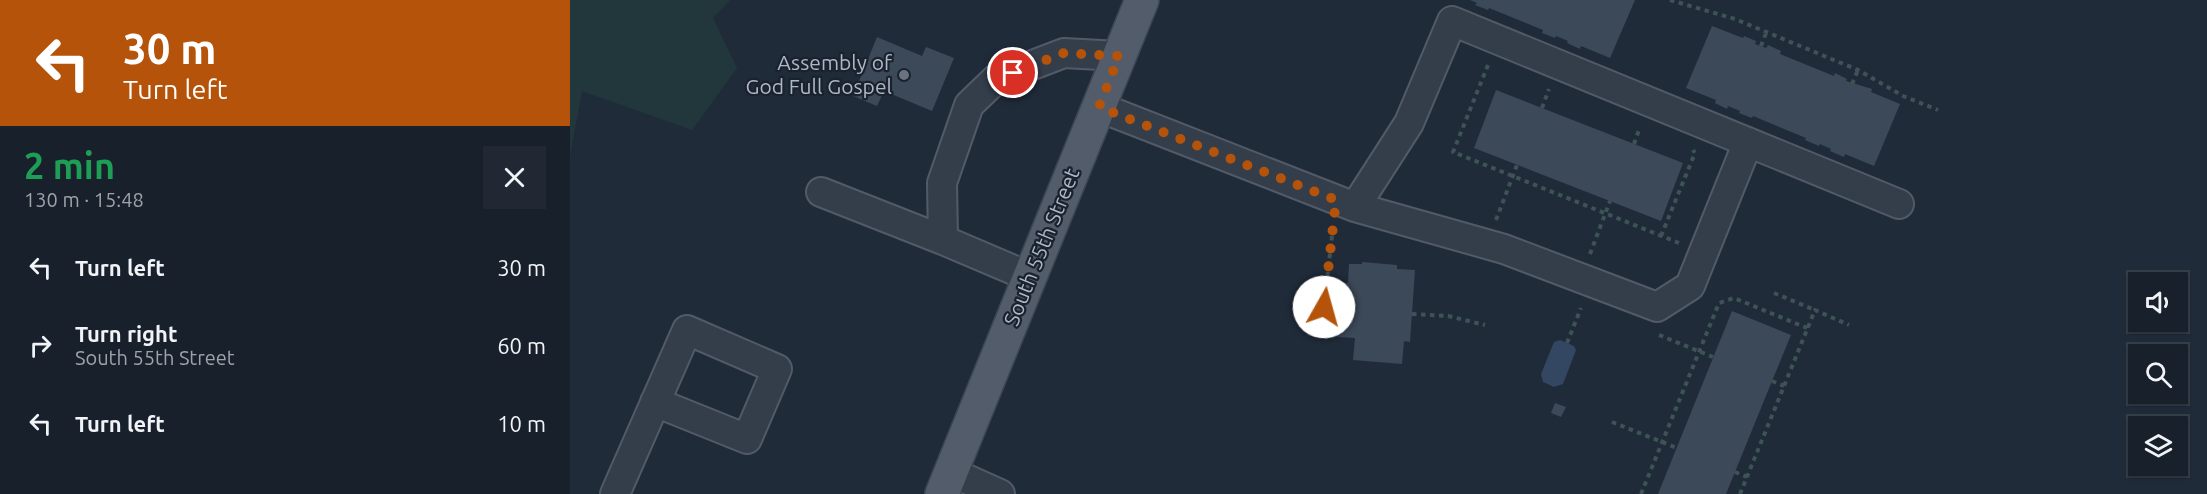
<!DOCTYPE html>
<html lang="en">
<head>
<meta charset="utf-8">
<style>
  body { margin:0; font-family:Ubuntu,sans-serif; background:#212834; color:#f1f3f6; height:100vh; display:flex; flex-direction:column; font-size:22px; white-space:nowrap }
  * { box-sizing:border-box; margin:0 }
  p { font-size:20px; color:#9fa3a9 }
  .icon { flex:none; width:33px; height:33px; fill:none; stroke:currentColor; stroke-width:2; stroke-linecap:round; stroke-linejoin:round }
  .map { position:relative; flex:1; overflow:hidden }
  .drawer { display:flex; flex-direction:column; background:#18202c; width:570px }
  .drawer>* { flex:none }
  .hud { background:#b45309; color:#fff; overflow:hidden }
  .tools { position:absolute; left:1558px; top:272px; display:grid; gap:12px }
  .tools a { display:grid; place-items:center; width:60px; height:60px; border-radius:0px; background:#18202c; box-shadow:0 2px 4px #0004,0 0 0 2px #363e48; font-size:30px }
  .pin { position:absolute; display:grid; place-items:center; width:51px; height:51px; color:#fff; margin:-26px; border:3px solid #fff; border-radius:50%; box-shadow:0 2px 6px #0007 }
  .me { position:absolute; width:66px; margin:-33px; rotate:7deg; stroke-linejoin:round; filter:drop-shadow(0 0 4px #0008) }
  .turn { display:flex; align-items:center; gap:21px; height:126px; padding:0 24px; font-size:27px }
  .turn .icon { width:78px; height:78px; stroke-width:2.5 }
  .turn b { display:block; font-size:42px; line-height:51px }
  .round { display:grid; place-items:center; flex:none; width:63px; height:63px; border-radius:0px; background:#212834 }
  .head { display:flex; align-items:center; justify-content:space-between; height:102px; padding:0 24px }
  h1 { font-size:36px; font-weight:700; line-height:45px; color:#1e9e55 }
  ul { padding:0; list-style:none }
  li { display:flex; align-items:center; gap:18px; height:78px; padding:0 24px }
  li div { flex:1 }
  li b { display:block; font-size:22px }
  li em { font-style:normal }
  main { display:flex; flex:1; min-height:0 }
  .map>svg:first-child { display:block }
  .green { fill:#22373b }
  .water { fill:#334662 }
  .building { fill:#3c4959 }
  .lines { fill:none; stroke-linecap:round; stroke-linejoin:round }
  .minor-casing { stroke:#525a68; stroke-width:32 }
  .major-casing { stroke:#3d4653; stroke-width:36 }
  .path { stroke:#3d5355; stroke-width:4; stroke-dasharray:4.5 4.5; stroke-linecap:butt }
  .minor { stroke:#343d4a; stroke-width:28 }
  .major { stroke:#525c6a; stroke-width:33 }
  .route { stroke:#b45309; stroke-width:10; stroke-dasharray:0 18 }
  .worship-dot { fill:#6b7280; stroke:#19222e; stroke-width:2 }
  .labels { text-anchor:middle; stroke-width:4.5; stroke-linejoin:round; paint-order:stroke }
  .poi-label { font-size:21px; fill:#afb7c6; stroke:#19222e; text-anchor:end }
  .street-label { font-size:21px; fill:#afb7c6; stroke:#19222e }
</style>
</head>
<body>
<main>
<section class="drawer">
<div class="hud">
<div class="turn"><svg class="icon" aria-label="left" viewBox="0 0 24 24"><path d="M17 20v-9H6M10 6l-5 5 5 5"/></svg><div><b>30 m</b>Turn left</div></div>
</div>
<div class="head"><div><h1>2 min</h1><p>130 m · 15:48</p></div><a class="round"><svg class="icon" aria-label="close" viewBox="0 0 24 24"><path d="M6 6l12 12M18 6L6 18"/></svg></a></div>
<ul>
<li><svg class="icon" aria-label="left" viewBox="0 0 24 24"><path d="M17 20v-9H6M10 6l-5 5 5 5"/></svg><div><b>Turn left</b></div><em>30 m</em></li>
<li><svg class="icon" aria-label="right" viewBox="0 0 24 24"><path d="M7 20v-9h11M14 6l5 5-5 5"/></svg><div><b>Turn right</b><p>South 55th Street</p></div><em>60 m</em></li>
<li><svg class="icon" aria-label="left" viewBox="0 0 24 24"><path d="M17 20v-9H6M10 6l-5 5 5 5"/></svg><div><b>Turn left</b></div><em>10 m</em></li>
</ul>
</section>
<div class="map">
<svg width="1637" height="494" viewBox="0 0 1637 494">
  <rect width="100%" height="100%" fill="#202b3a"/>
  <path class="green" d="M0,0H160L143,18L167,68L122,130L12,91L0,156Z"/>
  <path class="water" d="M990,340L1004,346L1006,350L993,384L984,387L973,382L971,374L984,342Z"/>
  <path class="building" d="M900,0H1065L1040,58L1011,46L1010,49L997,43L998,41L986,36L985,38L972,33L973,30L919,8L918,10L905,5L907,3Z
    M1142,26L1173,38L1174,36L1186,41L1185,44L1196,48L1198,45L1211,51L1210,54L1264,76L1265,73L1277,79L1276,81L1302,89L1301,92L1330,104L1304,166L1275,154L1274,157L1260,151L1261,149L1250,144L1249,146L1235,140L1236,138L1183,116L1182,118L1169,113L1170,111L1158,106L1157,109L1145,103L1146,100L1116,88Z
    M307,37L352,56L356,47L384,58L362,111L314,91L307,106L283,96Z
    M926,90L1113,163L1091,221L904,148Z
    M792,262L827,265V269L845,270L840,342L834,341L832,364L783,360L785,338L767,337L771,283H778L779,264H792Z
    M1162,311L1221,335L1202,381L1156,494H1088Z
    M985,403L996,407L991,417L981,413Z"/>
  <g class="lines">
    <defs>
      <path id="minor" d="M529,107L785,207L934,249L1087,307L1120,286L1178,142
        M251,192L373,240
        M785,207L839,123L882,21L1329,204
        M460,277L373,240L372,183L399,105L426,79L494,53L549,56
        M381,472L430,494
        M45,494L117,330L207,369L177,439L85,402"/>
      <path id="major" d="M372,494L572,0"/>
    </defs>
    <use href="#minor" class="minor-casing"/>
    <use href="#major" class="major-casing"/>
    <path class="path" d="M1100,0L1165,19L1288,70L1333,96L1368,110
      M1191,46L1196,33
      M918,65L883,152L1109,243
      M1282,84L1288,70
      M972,108L979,89
      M1064,144L1070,127
      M926,220L947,165
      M763,227L754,307H769
      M1091,236L1125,153L1123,150
      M1020,254L1040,201
      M1204,293L1245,310
      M842,314L878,316L915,325
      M1089,335L1143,357
      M997,343L1011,308
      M1202,381L1214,386
      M1042,422L1107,448
      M1165,472L1177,477
      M1071,494L1149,303L1164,298L1237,328
      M1170,494L1245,310L1279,325"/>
    <use href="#minor" class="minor"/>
    <use href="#major" class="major"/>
  </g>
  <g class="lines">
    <path class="route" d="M443,73L494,53L549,56L529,107L766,200L754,307"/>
  </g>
  <circle class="worship-dot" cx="334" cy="75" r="6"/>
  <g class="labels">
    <g class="poi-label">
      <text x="322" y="70">Assembly of<tspan x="322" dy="24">God Full Gospel</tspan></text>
    </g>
    <g class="street-label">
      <text transform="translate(472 247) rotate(-68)" y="7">South 55th Street</text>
    </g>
  </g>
</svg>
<div class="tools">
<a><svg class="icon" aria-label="sound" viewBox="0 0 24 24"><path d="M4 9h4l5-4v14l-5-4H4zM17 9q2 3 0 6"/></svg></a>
<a><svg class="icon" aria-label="search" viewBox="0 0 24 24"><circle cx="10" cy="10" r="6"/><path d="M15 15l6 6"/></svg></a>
<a><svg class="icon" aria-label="layers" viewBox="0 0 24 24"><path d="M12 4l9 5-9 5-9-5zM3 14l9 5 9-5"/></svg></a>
</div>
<div class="pin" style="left:443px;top:73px;background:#d93025"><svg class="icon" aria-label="arrive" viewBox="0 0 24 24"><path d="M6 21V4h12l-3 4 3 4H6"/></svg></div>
<svg class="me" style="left:754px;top:307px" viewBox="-20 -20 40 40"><circle r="19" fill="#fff"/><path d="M0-13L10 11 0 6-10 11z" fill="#b45309"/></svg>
</div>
</main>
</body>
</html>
